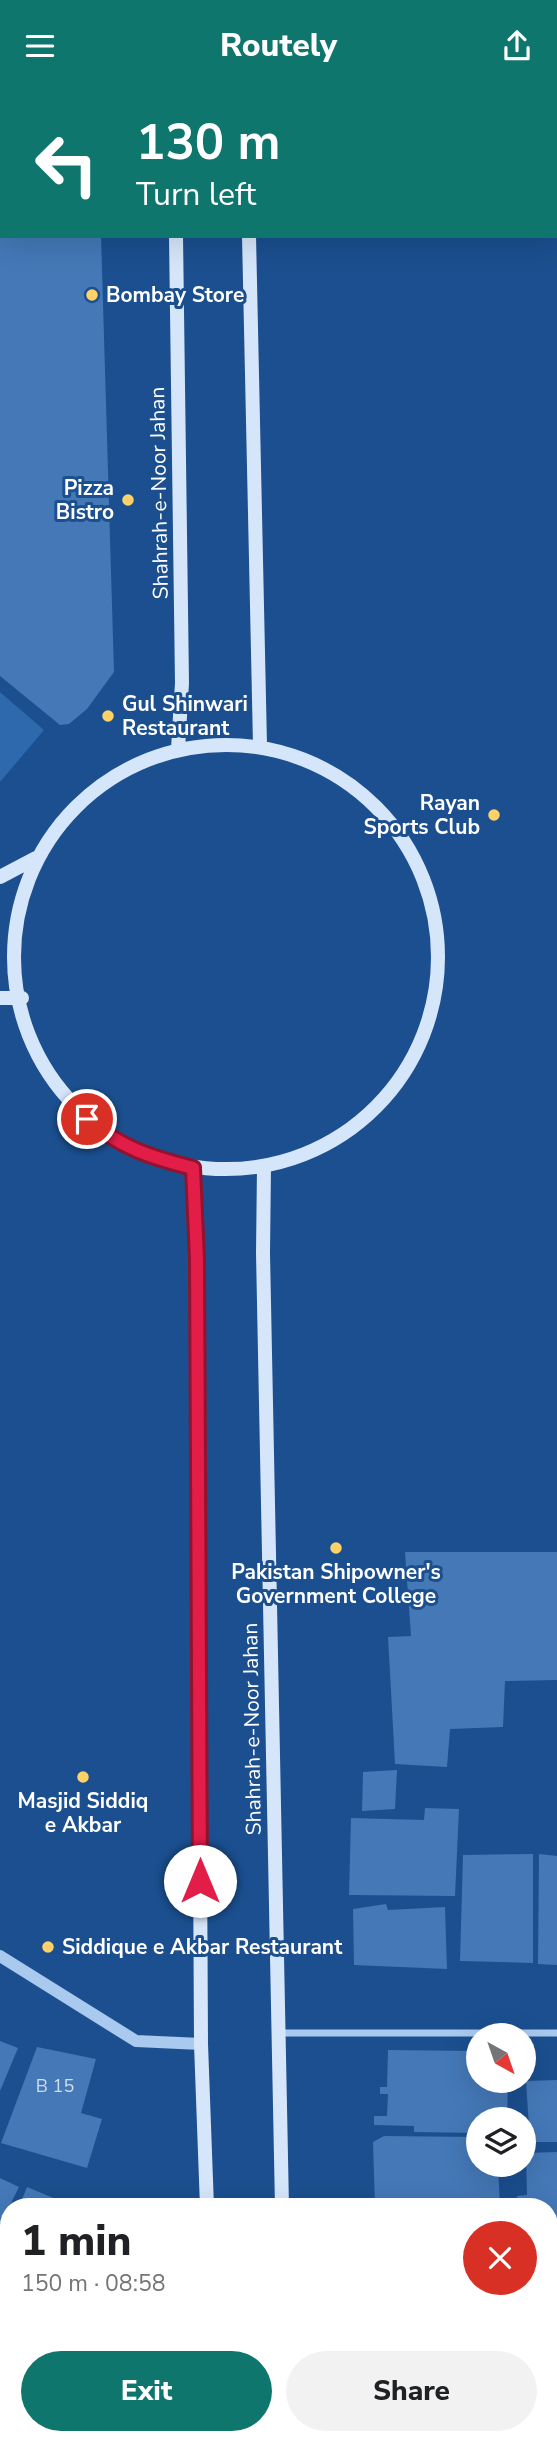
<!DOCTYPE html>
<html lang="en">
<head>
<meta charset="utf-8">
<style>
  body { margin:0; font-family:"Nunito Sans",sans-serif; background:#f2f2f2; color:#202124; height:100vh; display:flex; flex-direction:column; font-size:26px; white-space:nowrap }
  * { box-sizing:border-box; margin:0 }
  p { font-size:23px; color:#757577 }
  .icon { flex:none; width:38px; height:38px; fill:none; stroke:currentColor; stroke-width:2; stroke-linecap:round; stroke-linejoin:round }
  .map { position:relative; flex:1; overflow:hidden }
  .sheet { position:absolute; left:0px; top:2107px; width:558px; height:247px; display:flex; flex-direction:column; background:#fff; border-radius:28px 28px 0 0; box-shadow:0 7px 28px #0002 }
  .sheet>* { flex:none }
  .hud { position:absolute; left:0px; top:0px; width:558px; height:147px; box-shadow:0 7px 28px #0002; background:#0f766e; color:#fff; overflow:hidden }
  .needle { width:46px; rotate:140deg }
  .buttons { position:absolute; left:466px; top:1932px; display:grid; gap:14px }
  .buttons a { display:grid; place-items:center; width:70px; height:70px; border-radius:50%; background:#fff; box-shadow:0 7px 28px #0002; font-size:35px }
  .pin { position:absolute; display:grid; place-items:center; width:60px; height:60px; color:#fff; margin:-30px; border:4px solid #fff; border-radius:50%; box-shadow:0 2px 7px #0007 }
  .me { position:absolute; width:77px; margin:-38px; rotate:0deg; stroke-linejoin:round; filter:drop-shadow(0 0 5px #0008) }
  .turn { display:flex; align-items:center; gap:24px; height:147px; padding:0 21px; font-size:32px }
  .turn .icon { width:91px; height:91px; stroke-width:2.5 }
  .turn b { display:block; font-size:49px; line-height:60px }
  .round { display:grid; place-items:center; flex:none; width:74px; height:74px; border-radius:37px; background:#f2f2f2 }
  .overview { display:flex; align-items:center; justify-content:space-between; height:119px; padding:0 21px }
  h1 { font-size:42px; font-weight:800; line-height:52px }
  .cta { display:flex; gap:14px; margin-top:auto; padding:14px 21px }
  .cta a { flex:1; height:80px; border-radius:42px; background:#0f766e; color:#fff; font-size:28px; font-weight:800; line-height:80px; text-align:center }
  .cta a+a { background:#f2f2f2; color:#202124 }
  header { display:flex; justify-content:space-between; align-items:center; height:91px; padding:0 21px; background:#0f766e; color:#fff; font-size:32px; font-weight:800 }
  .map>svg:first-child { display:block }
  .green { fill:#2e69ad }
  .building { fill:#4478b7 }
  .lines { fill:none; stroke-linecap:round; stroke-linejoin:round }
  .minor { stroke:#a9c9ee; stroke-width:7 }
  .tertiary { stroke:#a9c9ee; stroke-width:12 }
  .secondary { stroke:#d6e6fa; stroke-width:14 }
  .route-casing { stroke:#92132f; stroke-width:18 }
  .route { stroke:#e11d48; stroke-width:12 }
  .poi-dot { fill:#ffd166; stroke:#1b4f8f; stroke-width:2.5 }
  .labels { text-anchor:middle; stroke-width:6; stroke-linejoin:round; paint-order:stroke }
  .number-label { font-size:18px; fill:#d0dded }
  .poi-label { font-size:21px; font-weight:bold; fill:#fff; stroke:#1b4f8f; text-anchor:start }
  .street-label { font-size:21px; fill:#fff; stroke:#1b4f8f }
</style>
</head>
<body>
<header><svg class="icon" aria-label="menu" viewBox="0 0 24 24"><path d="M4 6h16M4 12h16M4 18h16"/></svg>Routely<svg class="icon" aria-label="share" viewBox="0 0 24 24"><path d="M12 15V3M7 8l5-5 5 5M5 13v7h14v-7"/></svg></header>
<div class="map">
<svg width="557" height="2353" viewBox="0 0 557 2353">
  <rect width="100%" height="100%" fill="#1b4f8f"/>
  <path class="green" d="M0,601L44,639L0,691Z"/>
  <path class="building" d="M0,145H101L114,581L87,618L69,633L60,634L0,585Z
    M405,1461H557V1589L505,1590L503,1636L450,1638L447,1676L395,1673L388,1546L411,1545Z
    M397,1679L395,1718L362,1720L363,1681Z
    M425,1717L459,1718L455,1805L349,1804L351,1727L424,1729Z
    M533,1763V1872L460,1870L463,1764Z
    M539,1763L557,1765V1874L538,1873Z
    M386,1813L388,1819L445,1816L447,1878L354,1874L353,1818Z
    M0,1950L18,1957L0,2000Z
    M37,1956L96,1968L81,2022L102,2028L87,2077L1,2052Z
    M388,1959L478,1960V1990H508L507,2028H478V2042L414,2041V2035L374,2034V2025H387L388,2003H380V1996H387Z
    M557,1989V2051H530L526,1990Z
    M384,2045L478,2046V2074H498L500,2116H375L373,2051Z
    M557,2061V2137H550V2116H518L517,2105L527,2104L526,2062Z
    M0,2087L19,2096L9,2116L0,2140Z
    M27,2096L75,2116H19Z
    M550,2146H557V2216H550Z
    M9,2160V2195L0,2191V2172Z
    M550,2232H557V2317H550Z
    M0,2308L9,2312V2345H13L10,2353H0Z
    M550,2326H557V2353H536V2345H550Z
    M37,2345H110L113,2346L111,2353H35Z
    M385,2345H442L443,2353H385Z
    M465,2345H518V2353H465Z"/>
  <g class="lines">
    <path class="minor" d="M279,1942H557
      M0,2254L9,2258"/>
    <path class="tertiary" d="M0,1865L136,1950L201,1953"/>
    <path class="secondary" d="M246,0V2
      M178,2V0
      M176,145L182,592L178,658
      M249,145L260,654
      M14 866a212 212 0 1 1 424 0a212 212 0 1 1-424 0Z
      M0,786L36,767
      M0,907H22
      M264,1075L263,1162L282,2116
      M193,1077L197,1168L201,1953L207,2116
      M214,2345L215,2353
      M284,2345V2353"/>
  </g>
  <g class="lines">
    <defs>
      <path id="route" d="M87,1028C121,1057 150,1066 193,1077L197,1168L200,1790"/>
    </defs>
    <use href="#route" class="route-casing"/>
    <use href="#route" class="route"/>
  </g>
  <g class="poi-dot">
    <circle cx="92" cy="204" r="7"/>
    <circle cx="128" cy="409" r="7"/>
    <circle cx="108" cy="625" r="7"/>
    <circle cx="494" cy="724" r="7"/>
    <circle cx="336" cy="1457" r="7"/>
    <circle cx="83" cy="1686" r="7"/>
    <circle cx="48" cy="1856" r="7"/>
  </g>
  <g class="labels">
    <g class="number-label">
      <text x="55" y="2001">B 15</text>
    </g>
    <g class="poi-label">
      <text x="106" y="211">Bombay Store</text>
      <text x="114" y="404" text-anchor="end">Pizza<tspan x="114" dy="24">Bistro</tspan></text>
      <text x="122" y="620">Gul Shinwari<tspan x="122" dy="24">Restaurant</tspan></text>
      <text x="480" y="719" text-anchor="end">Rayan<tspan x="480" dy="24">Sports Club</tspan></text>
      <text x="336" y="1488" text-anchor="middle">Pakistan Shipowner's<tspan x="336" dy="24">Government College</tspan></text>
      <text x="83" y="1717" text-anchor="middle">Masjid Siddiq<tspan x="83" dy="24">e Akbar</tspan></text>
      <text x="62" y="1863">Siddique e Akbar Restaurant</text>
    </g>
    <g class="street-label">
      <text transform="translate(159 402) rotate(-91)" y="7">Shahrah-e-Noor Jahan</text>
      <text transform="translate(252 1638) rotate(-91)" y="7">Shahrah-e-Noor Jahan</text>
    </g>
  </g>
</svg>
<div class="buttons">
<a><svg class="needle" viewBox="-14 -14 28 28"><path d="M0-13l5 13h-10z" fill="#e53935"/><path d="M0 13l5-13h-10z" fill="#757577"/></svg></a>
<a><svg class="icon" aria-label="layers" viewBox="0 0 24 24"><path d="M12 4l9 5-9 5-9-5zM3 14l9 5 9-5"/></svg></a>
</div>
<div class="pin" style="left:87px;top:1028px;background:#d93025"><svg class="icon" aria-label="arrive" viewBox="0 0 24 24"><path d="M6 21V4h12l-3 4 3 4H6"/></svg></div>
<svg class="me" style="left:200px;top:1790px" viewBox="-20 -20 40 40"><circle r="19" fill="#fff"/><path d="M0-13L10 11 0 6-10 11z" fill="#e11d48"/></svg>
<div class="hud">
<div class="turn"><svg class="icon" aria-label="left" viewBox="0 0 24 24"><path d="M17 20v-9H6M10 6l-5 5 5 5"/></svg><div><b>130 m</b>Turn left</div></div>
</div>
<section class="sheet">
<div class="overview"><div><h1>1 min</h1><p>150 m · 08:58</p></div><a class="round" style="background:#d93025;color:#fff"><svg class="icon" aria-label="close" viewBox="0 0 24 24"><path d="M6 6l12 12M18 6L6 18"/></svg></a></div>
<div class="cta"><a>Exit</a><a>Share</a></div>
</section>
</div>
</body>
</html>
